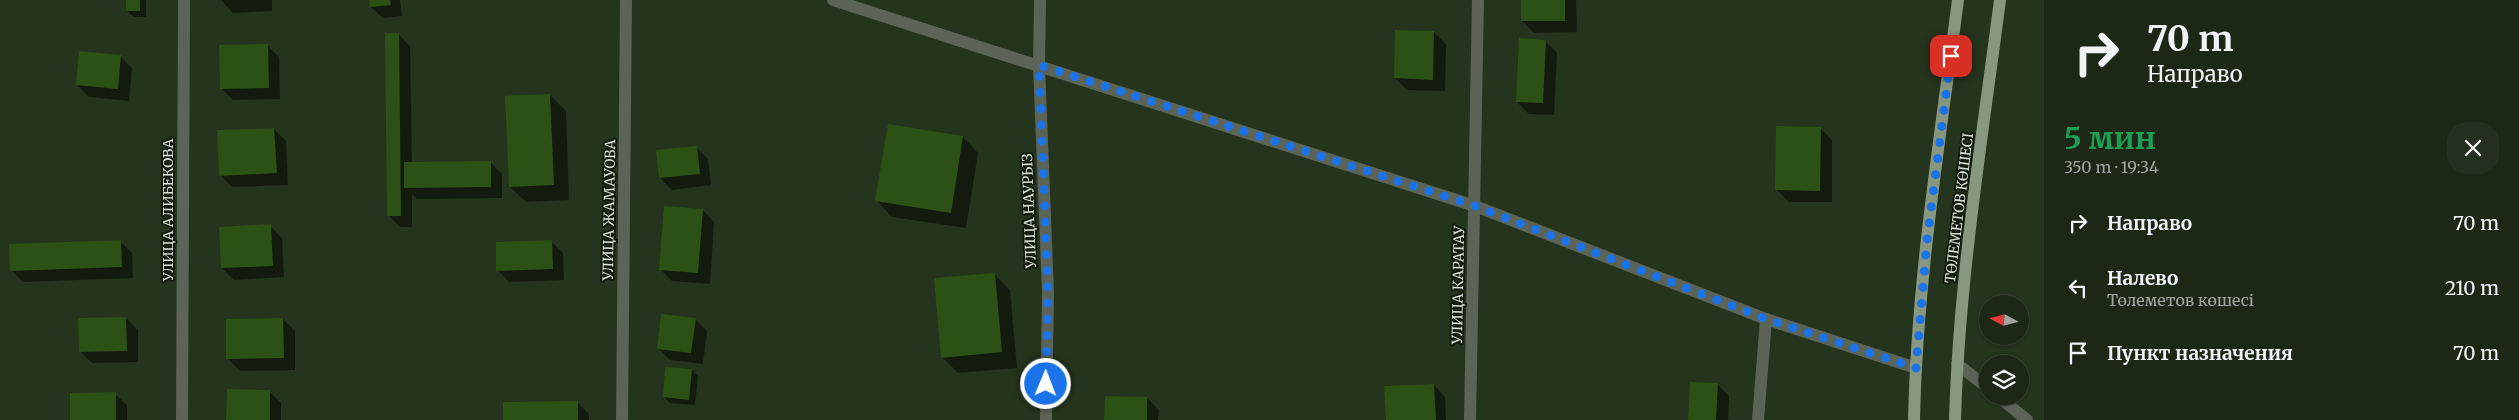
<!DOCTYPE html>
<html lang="ru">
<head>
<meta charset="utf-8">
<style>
  body { margin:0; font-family:Merriweather,serif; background:#252f1f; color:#f1f3f6; height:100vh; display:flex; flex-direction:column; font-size:19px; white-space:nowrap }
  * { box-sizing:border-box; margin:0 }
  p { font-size:16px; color:#a0a5a1 }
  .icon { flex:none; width:28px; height:28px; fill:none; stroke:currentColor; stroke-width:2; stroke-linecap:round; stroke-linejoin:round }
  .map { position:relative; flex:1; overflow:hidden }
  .details { display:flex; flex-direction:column; background:#1c2716; width:475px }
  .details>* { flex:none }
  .banner { background:#1c2716; color:#f1f3f6; overflow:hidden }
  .needle { width:32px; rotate:277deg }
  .controls { position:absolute; left:1979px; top:295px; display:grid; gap:10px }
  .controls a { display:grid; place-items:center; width:50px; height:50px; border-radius:50%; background:#1c2716; box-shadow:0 1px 4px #0004,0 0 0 1px #3a4435; font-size:25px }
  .pin { position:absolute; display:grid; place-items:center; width:42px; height:42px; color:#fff; margin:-21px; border-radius:10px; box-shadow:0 2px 8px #0006 }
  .me { position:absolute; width:55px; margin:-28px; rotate:1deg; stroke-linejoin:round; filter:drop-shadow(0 0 4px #0008) }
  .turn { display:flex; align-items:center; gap:18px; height:105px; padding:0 20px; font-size:22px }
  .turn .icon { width:65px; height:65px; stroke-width:2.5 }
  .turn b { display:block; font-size:35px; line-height:42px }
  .round { display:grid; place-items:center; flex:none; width:52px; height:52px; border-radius:20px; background:#252f1f }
  .head { display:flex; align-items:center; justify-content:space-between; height:85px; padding:0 20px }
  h1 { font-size:30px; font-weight:700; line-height:38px; color:#1e9e55 }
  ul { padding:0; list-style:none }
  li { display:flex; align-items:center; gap:15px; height:65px; padding:0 20px }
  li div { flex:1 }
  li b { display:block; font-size:19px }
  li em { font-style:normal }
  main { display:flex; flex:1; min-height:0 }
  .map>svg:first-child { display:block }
  .shadow { fill:#0007 }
  .building { fill:#2c5114 }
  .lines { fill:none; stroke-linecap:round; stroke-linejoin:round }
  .minor { stroke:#5c6458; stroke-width:12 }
  .tertiary { stroke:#5c6458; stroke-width:12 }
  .primary { stroke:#879780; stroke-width:12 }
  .route { stroke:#1a73e8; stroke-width:9; stroke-dasharray:0 16.2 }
  .labels { text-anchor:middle; stroke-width:4; stroke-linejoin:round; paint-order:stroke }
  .street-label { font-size:14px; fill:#dae4d5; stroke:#131a0f }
</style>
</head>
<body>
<main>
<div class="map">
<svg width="2044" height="420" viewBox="0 0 2044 420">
  <rect width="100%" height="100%" fill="#25341d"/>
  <path class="shadow" d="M127,0H146V17H134L127,11Z
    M221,0H272V11L233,13Z
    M371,0H400L402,16L383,18L371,7Z
    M1522,0H1576L1577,32L1534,33L1522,21Z
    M1434,32L1446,44L1445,91L1407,90L1395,78Z
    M398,34L410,46L412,163L490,162L502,174V198L417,199L412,194V227H400L388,215Z
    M1545,41L1557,53L1554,115L1529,114L1517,102Z
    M267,45L279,57L280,99L233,100L221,88Z
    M120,56L132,68L129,101L89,97L77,85Z
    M550,95L566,111L569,200L526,202L510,187Z
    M1820,128L1832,140V202H1789L1777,190Z
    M274,129L286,141L288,185L232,187L220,175Z
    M963,137L978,153L966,228L892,217L877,201Z
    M696,147L708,159L711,185L672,190L660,178Z
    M703,210L714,222L710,284L672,281L660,269Z
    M270,226L282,238L284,277L234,280L222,268Z
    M551,241L563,253L564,280L509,282L498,270Z
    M121,242L132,253L133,278L23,282L11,270Z
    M994,274L1010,290L1017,368L958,373L942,357Z
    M126,318L138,330V362L92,363L80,351Z
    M283,319L295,331V370L240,371L228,359Z
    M695,319L707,331L703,364L670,360L658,348Z
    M692,370L698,376L695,405L670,403L664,397Z
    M1434,385L1445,397L1446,420H1387Z
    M1718,385L1729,396L1728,420H1690Z
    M269,391L281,403V420H228Z
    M115,394L127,405V420H72Z
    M1147,398L1159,410L1158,420H1106Z
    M577,402L589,414V420H505Z"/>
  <path class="building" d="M126,0H140V11H126Z
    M369,0H390L391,5L370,7Z
    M1521,0H1565V21H1521Z
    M1395,30L1434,31L1433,80L1394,78Z
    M385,33H399L401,216H387Z
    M1519,38L1546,40L1543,103L1516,102Z
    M268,44L269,88L220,89L219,45Z
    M79,51L121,55L118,89L76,85Z
    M550,94L554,185L509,187L505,96Z
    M888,124L963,136L951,213L875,201Z
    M1776,126L1821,127L1820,191L1775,190Z
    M274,128L277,173L219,176L217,130Z
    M697,146L700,174L659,178L656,150Z
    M491,161V187L404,188V162Z
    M664,206L703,209L698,273L659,270Z
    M271,224L273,266L221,268L219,227Z
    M121,240L122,267L10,271L9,244Z
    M552,240L553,269L496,271V242Z
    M995,273L1002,352L941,358L934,278Z
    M661,314L696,318L691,353L657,349Z
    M126,317L127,351L79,352L78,318Z
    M283,318L284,358L226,359V319Z
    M665,367L692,369L689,400L663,397Z
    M1690,382L1718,383L1716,420H1688Z
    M1434,384L1436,420H1386L1384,386Z
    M227,389L270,390V420H226Z
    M116,392V420H70V393Z
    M1105,396L1147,397V420H1104Z
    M578,401V420H503V402Z"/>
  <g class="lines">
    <path class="minor" d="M1040,0L1039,65L1048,293L1046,420
      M1957,364L1988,388
      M1998,396L2027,420
      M182,420L184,0
      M622,420L626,0
      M1470,420L1478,0
      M1758,420L1766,319"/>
    <path class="tertiary" d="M833,0L1475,206L1766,319L1916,368"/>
    <path class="primary" d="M1914,420C1917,279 1940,139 1958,0
      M1955,420C1959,279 1982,139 2000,0"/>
  </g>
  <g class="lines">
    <path class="route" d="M1046,384L1048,293L1039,65L1475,206L1766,319L1916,368L1927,240L1951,56"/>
  </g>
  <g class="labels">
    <g class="street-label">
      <text transform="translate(1959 208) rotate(-83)" y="5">ТӨЛЕМЕТОВ КӨШЕСІ</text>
      <text transform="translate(168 210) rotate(-90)" y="5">УЛИЦА АЛИБЕКОВА</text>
      <text transform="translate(609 210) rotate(-89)" y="5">УЛИЦА ЖАМАУОВА</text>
      <text transform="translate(1029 211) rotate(-92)" y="5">УЛИЦА НАУРЫЗ</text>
      <text transform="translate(1458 285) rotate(-89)" y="5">УЛИЦА КАРАТАУ</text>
    </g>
  </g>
</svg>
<div class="controls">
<a><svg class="needle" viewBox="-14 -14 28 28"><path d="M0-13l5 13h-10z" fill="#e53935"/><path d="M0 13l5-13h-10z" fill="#a0a5a1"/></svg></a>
<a><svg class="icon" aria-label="layers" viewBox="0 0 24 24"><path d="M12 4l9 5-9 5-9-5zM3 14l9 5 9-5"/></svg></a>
</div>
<div class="pin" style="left:1951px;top:56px;background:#d93025"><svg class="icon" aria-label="arrive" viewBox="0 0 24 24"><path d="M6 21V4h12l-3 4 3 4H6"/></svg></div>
<svg class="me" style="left:1046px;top:384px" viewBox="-20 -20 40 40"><circle r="17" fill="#1a73e8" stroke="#fff" stroke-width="3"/><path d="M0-11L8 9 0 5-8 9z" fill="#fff"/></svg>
</div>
<section class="details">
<div class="banner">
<div class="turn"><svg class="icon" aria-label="right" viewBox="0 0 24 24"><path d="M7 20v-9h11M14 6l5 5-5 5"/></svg><div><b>70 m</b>Направо</div></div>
</div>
<div class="head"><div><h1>5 мин</h1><p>350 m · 19:34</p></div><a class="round"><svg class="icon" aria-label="close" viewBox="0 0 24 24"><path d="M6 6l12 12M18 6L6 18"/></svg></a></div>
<ul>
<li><svg class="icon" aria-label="right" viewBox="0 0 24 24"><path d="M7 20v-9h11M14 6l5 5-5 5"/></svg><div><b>Направо</b></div><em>70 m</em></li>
<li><svg class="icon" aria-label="left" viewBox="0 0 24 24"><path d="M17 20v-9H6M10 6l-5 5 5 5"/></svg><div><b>Налево</b><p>Төлеметов көшесі</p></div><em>210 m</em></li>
<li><svg class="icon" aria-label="arrive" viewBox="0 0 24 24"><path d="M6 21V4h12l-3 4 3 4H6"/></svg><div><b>Пункт назначения</b></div><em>70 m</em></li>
</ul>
</section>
</main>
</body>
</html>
